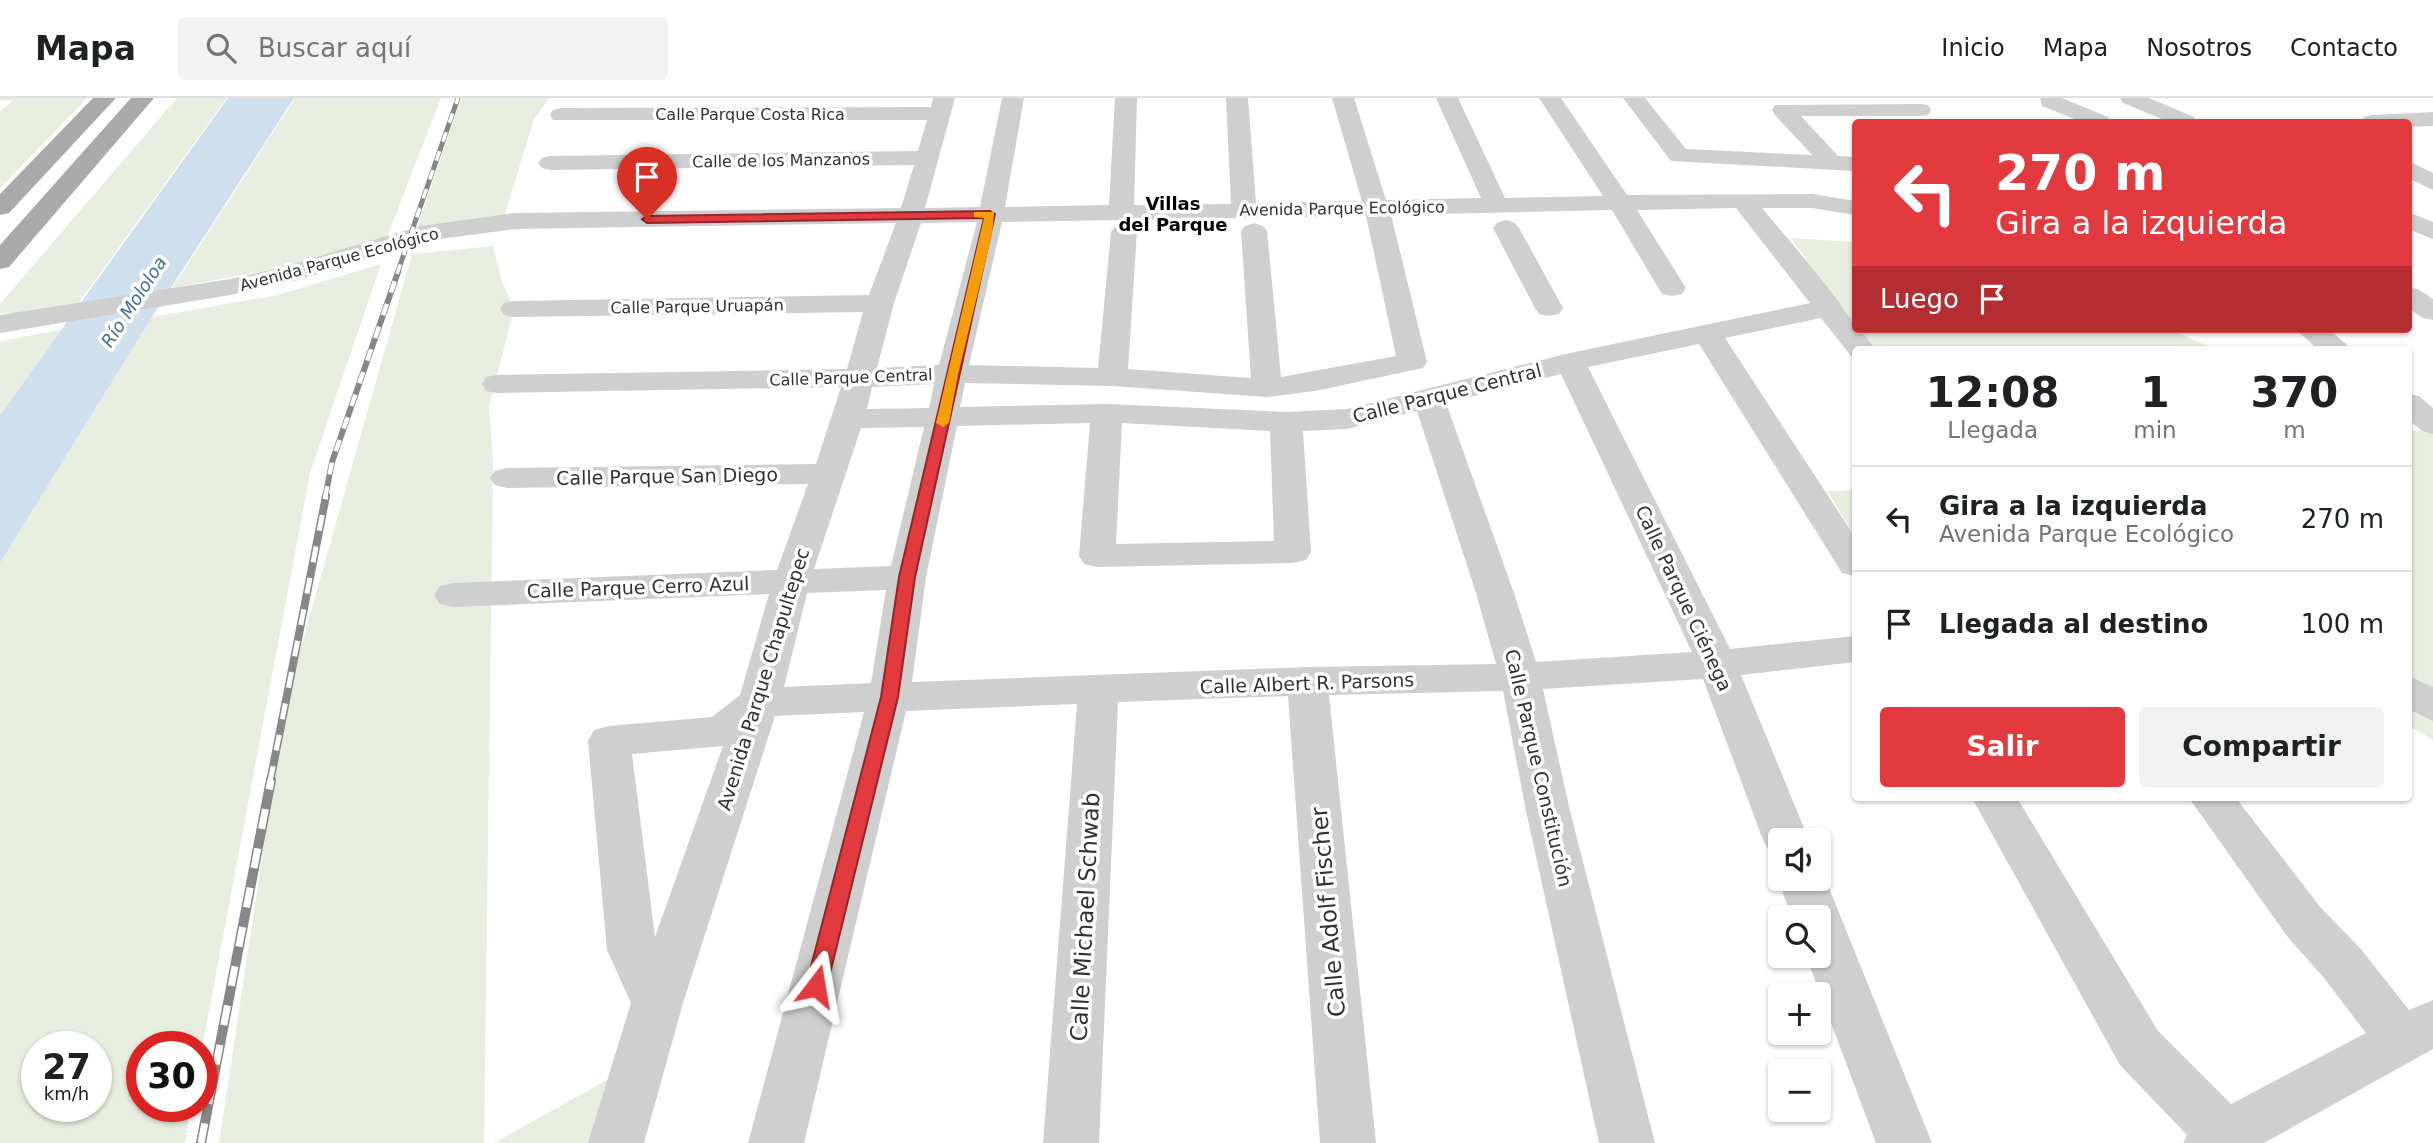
<!DOCTYPE html>
<html lang="es">
<head>
<meta charset="utf-8">
<style>
  body { margin:0; font-family:"DejaVu Sans",sans-serif; background:#f2f2f2; color:#202124; height:100vh; display:flex; flex-direction:column; font-size:26px; white-space:nowrap }
  * { box-sizing:border-box; margin:0 }
  p { font-size:23px; color:#757577 }
  .icon { flex:none; width:38px; height:38px; fill:none; stroke:currentColor; stroke-width:2; stroke-linecap:round; stroke-linejoin:round }
  .map { position:relative; flex:1; overflow:hidden }
  .drawer { position:absolute; left:1852px; top:248px; width:560px; height:455px; display:flex; flex-direction:column; background:#fff; border-radius:7px; box-shadow:0 2px 5px #0004 }
  .drawer>* { flex:none }
  .banner { position:absolute; left:1852px; top:21px; width:560px; height:214px; border-radius:7px; box-shadow:0 2px 5px #0004; background:#e23a3e; color:#fff; overflow:hidden }
  .fabs { position:absolute; left:1768px; top:730px; display:grid; gap:14px }
  .fabs a { display:grid; place-items:center; width:63px; height:63px; border-radius:7px; background:#fff; box-shadow:0 2px 5px #0004; font-size:35px }
  .speed { position:absolute; left:21px; top:933px; display:flex; gap:14px; font-size:35px; font-weight:700; text-align:center }
  .speed>* { display:grid; place-content:center; width:91px; height:91px; border-radius:50%; background:#fff; box-shadow:0 2px 5px #0004; line-height:1 }
  .speed small { font-size:18px; font-weight:400 }
  .speed .limit { border:10px solid #d22; background:#fff; color:#111 }
  .pin { position:absolute; display:grid; place-items:center; width:60px; height:60px; color:#fff; margin:-72px -30px; border-radius:50% 50% 50% 0; rotate:-45deg; box-shadow:0 0 7px #0007 }
  .pin .icon { rotate:45deg }
  .me { position:absolute; width:77px; margin:-38px; rotate:14deg; stroke-linejoin:round; filter:drop-shadow(0 0 5px #0008) }
  .turn { display:flex; align-items:center; gap:24px; height:147px; padding:0 28px; font-size:32px }
  .turn .icon { width:91px; height:91px; stroke-width:2.5 }
  .turn b { display:block; font-size:49px; line-height:60px }
  .then { display:flex; align-items:center; height:66px; padding:0 28px; background:#0003; gap:14px; font-size:26px }
  .eta { display:flex; justify-content:space-evenly; align-items:center; height:119px; text-align:center }
  .eta b { font-size:42px; font-weight:600; line-height:49px }
  .action { display:flex; gap:14px; margin-top:auto; padding:14px 28px }
  .action a { flex:1; height:80px; border-radius:7px; background:#e23a3e; color:#fff; font-size:28px; font-weight:600; line-height:80px; text-align:center }
  .action a+a { background:#f2f2f2; color:#202124 }
  ul { padding:0; list-style:none }
  li { display:flex; align-items:center; gap:21px; height:105px; padding:0 28px; border-top:2px solid #e0e0e0 }
  li div { flex:1 }
  li b { display:block; font-size:26px }
  li em { font-style:normal }
  header { display:flex; align-items:center; gap:42px; box-sizing:border-box; height:98px; padding:0 35px; background:#fff; border-bottom:2px solid #e0e0e0 }
  header strong { font-size:33px }
  nav { display:flex; gap:38px; margin-inline-start:auto; font-size:24px }
  .search { width:490px; height:63px; background:#f2f2f2; display:flex; align-items:center; gap:18px; box-sizing:border-box; padding:0 24px; border-radius:7px; color:#757577; font-size:26px }
  .map>svg:first-child { display:block }
  .green { fill:#e7eee0; fill-rule:evenodd }
  .water { fill:#cedfed }
  .lines { fill:none; stroke-linecap:round; stroke-linejoin:round }
  .minor { fill:#cfcfcf; fill-rule:evenodd }
  .major { fill:#aaa; fill-rule:evenodd }
  .rail-far3-casing { stroke:#878787; stroke-width:5 }
  .rail-far2-casing { stroke:#878787; stroke-width:6 }
  .rail-far1-casing { stroke:#878787; stroke-width:8 }
  .rail-casing { stroke:#878787; stroke-width:10 }
  .rail-far3 { stroke:#fff; stroke-width:3.5; stroke-dasharray:10; stroke-linecap:butt }
  .rail-far2 { stroke:#fff; stroke-width:4.5; stroke-dasharray:12; stroke-linecap:butt }
  .rail-far1 { stroke:#fff; stroke-width:5; stroke-dasharray:16; stroke-linecap:butt }
  .rail { stroke:#fff; stroke-width:7; stroke-dasharray:20; stroke-linecap:butt }
  .route { fill:#e23a3e; stroke:#932628; stroke-width:2 }
  .slow { fill:#f59e0b }
  .labels { text-anchor:middle; stroke-width:7; stroke-linejoin:round; paint-order:stroke }
  .far-street-label { font-size:16px; fill:#323232; stroke:#fff }
  .far-neighbourhood-label { font-size:18px; font-weight:bold; fill:#000; stroke:#fff }
  .far-water-label { font-size:18px; font-style:italic; fill:#406f93; stroke:#fff }
  .street-label { font-size:19px; fill:#323232; stroke:#fff }
  .near-street-label { font-size:23px; fill:#323232; stroke:#fff }
</style>
</head>
<body>
<header>
<strong>Mapa</strong>
<div class="search"><svg class="icon" aria-label="search" viewBox="0 0 24 24"><circle cx="10" cy="10" r="6"/><path d="M15 15l6 6"/></svg>Buscar aquí</div>
<nav><a>Inicio</a><a>Mapa</a><a>Nosotros</a><a>Contacto</a></nav>
</header>
<div class="map">
<svg width="2433" height="1045" viewBox="0 0 2433 1045">
  <rect width="100%" height="100%" fill="#fff"/>
  <path class="green" d="M0,0H87L0,90V14L13,2L0,3Z
    M177,0H227L78,206L19,215H0V206Z
    M295,0H441L387,139L270,172L172,190Z
    M461,0H549L534,21L502,126L415,136Z
    M1791,140L1855,144V229Z
    M493,148L501,181L514,211L489,309L493,365L484,1045H219L286,602L412,156Z
    M381,166L310,375L201,956V948H142V1008H191L185,1045H0V465L152,219L278,197ZM37,948H96V1008H37Z
    M1856,231H2155L2175,234L2218,252H1872Z
    M61,232L0,317V243Z
    M2408,327L2414,333L2433,332V642L2408,627Z
    M1855,392V438L1827,393Z
    M639,964L612,1045H494Z"/>
  <path class="water" d="M228,0H294L152,219L0,465V317Z"/>
  <g class="lines">
    <path class="minor" d="M933,0H955L925,110L980,109L1002,0H1024L1005,109L1109,107L1115,0H1137L1134,107L1231,106L1226,0H1248L1256,105L1362,103L1332,0H1354L1386,102L1481,100L1436,0H1458L1505,100L1603,98L1539,0H1561L1627,97L1812,96L1855,103V117L1812,110H1762C1776,127 1855,218 1855,231H1860L1876,252H1855V259L1851,258L1821,220L1725,240L1855,439V478L1842,475L1699,246L1588,269L1730,551L1855,538V564L1741,577L1809,742H1780V758L1770,755L1763,742L1703,581L1543,591L1570,713L1655,1045H1599L1526,713L1503,593L1329,597L1376,1045H1320L1288,598L1118,604L1099,1045H1043L1077,606L906,613L804,1045H748L864,614L775,618L683,905L644,1045H588L631,905L607,852L588,643L594,632L609,628L712,619L740,597L769,496L453,509L440,506L434,497L440,488L453,485L777,472L808,386L507,390L495,387L490,380L495,373L507,370L816,366L841,289L497,295L486,293L482,286L486,279L497,277L847,271L863,214L514,219L504,217L500,211L504,205L514,203L869,197L896,125L515,131L424,143L295,183L230,197L0,235V217L230,181L279,170L421,128L515,115L901,110L914,67L550,72L542,70L538,65L542,60L550,58L918,53L927,22H553L550,17L553,12L561,10L931,9ZM1736,110L1810,205L1570,255L1347,311L1286,314L1107,306L960,309L965,285L1112,288L1267,299L1315,293L1423,270L1427,264L1391,117L1612,112L1662,196L1672,198L1682,196L1686,190L1637,112ZM1366,118L1396,258L1281,279L1267,133L1263,128L1254,125L1245,128L1241,133L1251,280L1128,271L1137,134L1133,129L1124,126L1115,129L1111,134L1098,270L969,267L1002,124ZM977,124L939,267L877,270L894,205L921,125ZM1561,276L1692,554L1536,564L1514,495L1446,305ZM934,286L929,310L867,311L872,289ZM1417,313L1476,495L1496,566L1307,569L912,584L926,479L957,328L1090,325L1079,458L1084,466L1097,469L1293,465L1306,462L1311,454L1303,333L1347,331ZM1122,325L1270,333L1274,443L1116,446ZM924,329L891,468L814,471L861,330ZM886,492L871,585L784,589L807,495ZM723,648L655,839L632,656Z
      M1623,0H1645L1686,51L1812,57L1775,17L1772,12L1775,7L1920,6L1928,7L1931,12L1928,17L1920,18H1801L1838,58L1855,59V73L1671,63Z
      M2040,0H2062L2108,19L2111,24H2082L2042,8Z
      M2120,0H2149L2194,19L2197,24H2169L2123,5Z
      M2433,14V28L2408,29V24H2361L2364,19L2372,17Z
      M2408,63L2433,75V92L2408,80Z
      M2408,114L2433,124V141L2408,131Z
      M1506,122L1515,125L1519,130L1563,210L1559,216L1549,218L1539,216L1535,210L1493,130L1497,125Z
      M2408,189L2418,191L2433,201V222L2423,220L2408,210Z
      M2295,231H2328L2353,252H2319Z
      M2408,296L2419,298L2433,310V336L2422,333L2408,321Z
      M2408,578L2433,589V623L2408,611Z
      M1972,700H2017L2158,933L2231,1006L2366,935L2324,880L2287,838L2189,700H2236L2321,810L2360,850L2409,912L2433,902V951L2264,1045H2183L2187,1037L2120,967Z
      M1818,768L1825,780L1932,1045H1876L1806,858H1818V819H1792L1777,780L1780,776V780H1818Z"/>
    <path class="major" d="M93,0H116L9,115L0,117V96Z
      M131,0H154L9,169L0,171V147Z"/>
    <defs>
      <path id="rail-far3" d="M397,176L458,0"/>
      <path id="rail-far2" d="M325,400L332,364L398,174"/>
      <path id="rail-far1" d="M270,684L326,398"/>
      <path id="rail" d="M201,1045L271,682"/>
    </defs>
    <use href="#rail-far3" class="rail-far3-casing"/>
    <use href="#rail-far2" class="rail-far2-casing"/>
    <use href="#rail-far1" class="rail-far1-casing"/>
    <use href="#rail" class="rail-casing"/>
    <use href="#rail-far3" class="rail-far3"/>
    <use href="#rail-far2" class="rail-far2"/>
    <use href="#rail-far1" class="rail-far1"/>
    <use href="#rail" class="rail"/>
  </g>
  <path class="route" d="M990,113L995,116L915,479L898,599L827,888L824,894L816,897L809,894L806,888L881,599L899,479L984,120L647,125L642,121L647,118Z"/>
  <path class="slow" d="M974,114H994L992,137L958,276L949,325L943,329L936,325L984,120L974,119Z"/>
  <g class="labels">
    <g class="far-street-label">
      <text x="750" y="22">Calle Parque Costa Rica</text>
      <text transform="translate(781 62) rotate(-1)" y="6">Calle de los Manzanos</text>
      <text transform="translate(1342 110) rotate(-1)" y="6">Avenida Parque Ecológico</text>
      <text transform="translate(339 161) rotate(-15)" y="6">Avenida Parque Ecológico</text>
      <text transform="translate(697 208) rotate(-1)" y="6">Calle Parque Uruapán</text>
      <text transform="translate(851 279) rotate(-2)" y="6">Calle Parque Central</text>
    </g>
    <g class="far-neighbourhood-label">
      <text x="1173" y="112">Villas<tspan x="1173" dy="21">del Parque</tspan></text>
    </g>
    <g class="far-water-label">
      <text transform="translate(134 204) rotate(-57)" y="6">Río Mololoa</text>
    </g>
    <g class="street-label">
      <text transform="translate(1447 295) rotate(-14)" y="7">Calle Parque Central</text>
      <text transform="translate(667 378) rotate(-1)" y="7">Calle Parque San Diego</text>
      <text transform="translate(638 489) rotate(-2)" y="7">Calle Parque Cerro Azul</text>
      <text transform="translate(1684 500) rotate(65)" y="7">Calle Parque Ciénega</text>
      <text transform="translate(763 581) rotate(-73)" y="7">Avenida Parque Chapultepec</text>
      <text transform="translate(1307 585) rotate(-2)" y="7">Calle Albert R. Parsons</text>
      <text transform="translate(1539 670) rotate(77)" y="7">Calle Parque Constitución</text>
    </g>
    <g class="near-street-label">
      <text transform="translate(1328 814) rotate(-95)" y="8">Calle Adolf Fischer</text>
      <text transform="translate(1085 819) rotate(-87)" y="8">Calle Michael Schwab</text>
    </g>
  </g>
</svg>
<div class="fabs">
<a><svg class="icon" aria-label="sound" viewBox="0 0 24 24"><path d="M4 9h4l5-4v14l-5-4H4zM17 9q2 3 0 6"/></svg></a>
<a><svg class="icon" aria-label="search" viewBox="0 0 24 24"><circle cx="10" cy="10" r="6"/><path d="M15 15l6 6"/></svg></a>
<a>+</a>
<a>−</a>
</div>
<div class="speed"><div>27<small>km/h</small></div><div class="limit">30</div></div>
<div class="pin" style="left:647px;top:121px;background:#d93025"><svg class="icon" aria-label="arrive" viewBox="0 0 24 24"><path d="M6 21V4h12l-3 4 3 4H6"/></svg></div>
<svg class="me" style="left:816px;top:888px" viewBox="-20 -20 40 40"><path d="M0-17L14 15 0 8-14 15z" fill="#e23a3e" stroke="#fff" stroke-width="4"/></svg>
<div class="banner">
<div class="turn"><svg class="icon" aria-label="left" viewBox="0 0 24 24"><path d="M17 20v-9H6M10 6l-5 5 5 5"/></svg><div><b>270 m</b>Gira a la izquierda</div></div>
<div class="then">Luego<svg class="icon" aria-label="arrive" viewBox="0 0 24 24"><path d="M6 21V4h12l-3 4 3 4H6"/></svg></div>
</div>
<section class="drawer">
<div class="eta">
<div><b>12:08</b><p>Llegada</p></div>
<div><b>1</b><p>min</p></div>
<div><b>370</b><p>m</p></div>
</div>
<ul>
<li><svg class="icon" aria-label="left" viewBox="0 0 24 24"><path d="M17 20v-9H6M10 6l-5 5 5 5"/></svg><div><b>Gira a la izquierda</b><p>Avenida Parque Ecológico</p></div><em>270 m</em></li>
<li><svg class="icon" aria-label="arrive" viewBox="0 0 24 24"><path d="M6 21V4h12l-3 4 3 4H6"/></svg><div><b>Llegada al destino</b></div><em>100 m</em></li>
</ul>
<div class="action"><a>Salir</a><a>Compartir</a></div>
</section>
</div>
</body>
</html>
